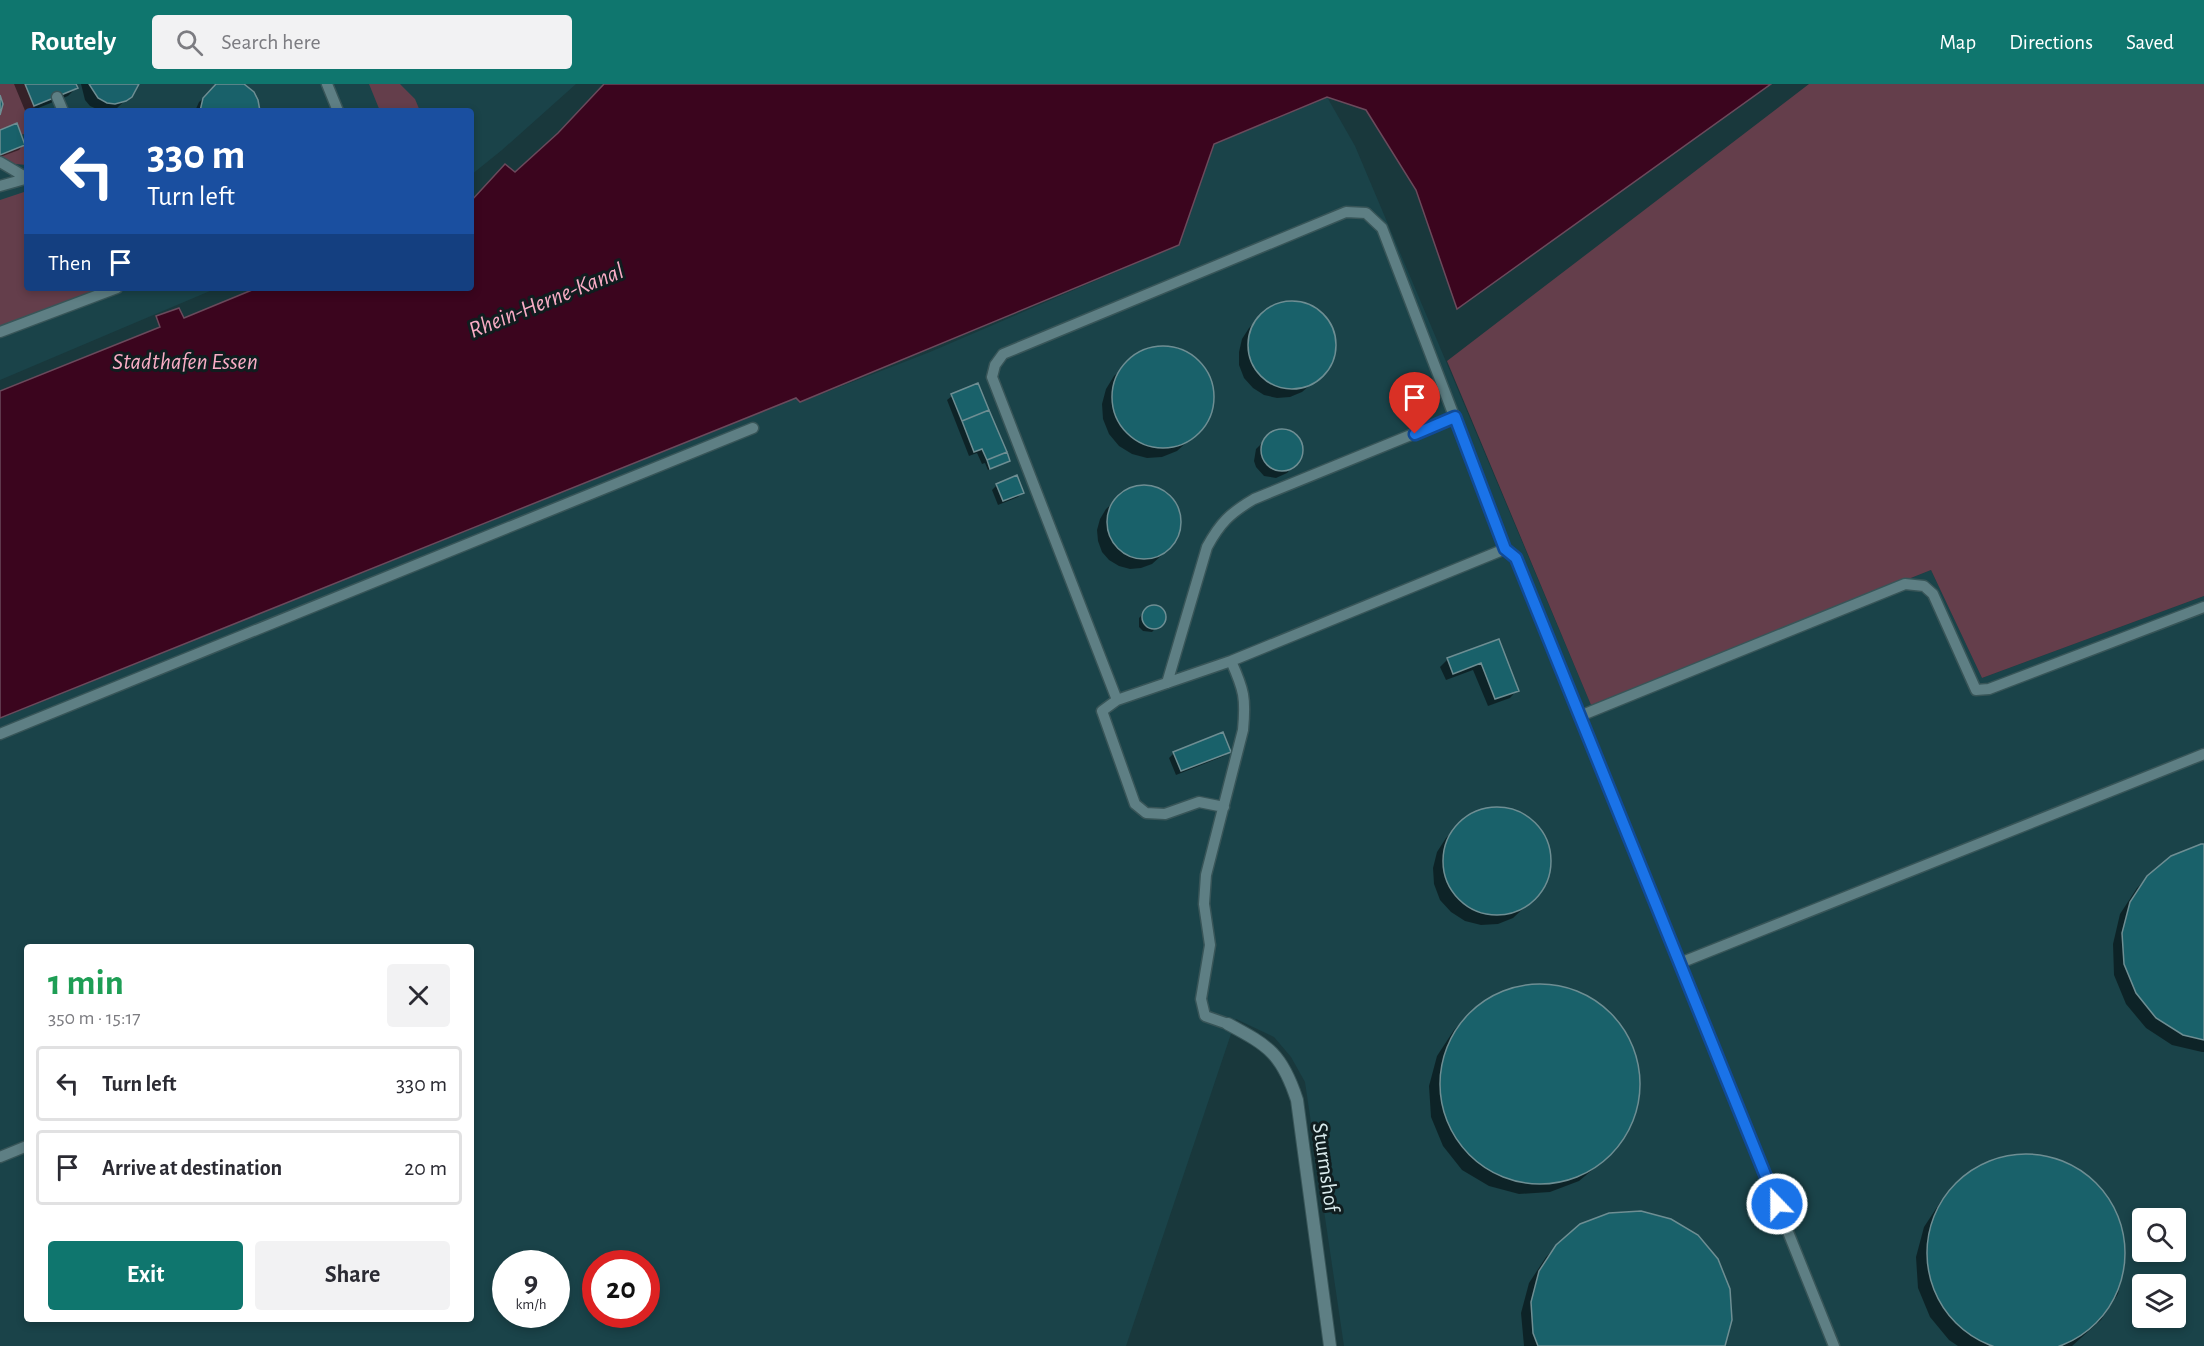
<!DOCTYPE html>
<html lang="en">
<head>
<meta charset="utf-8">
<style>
  body { margin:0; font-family:"Alegreya Sans",sans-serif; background:#f2f2f3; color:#2b2b33; height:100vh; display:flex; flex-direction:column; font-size:22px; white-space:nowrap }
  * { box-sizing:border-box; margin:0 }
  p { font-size:20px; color:#7c7c81 }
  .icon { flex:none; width:33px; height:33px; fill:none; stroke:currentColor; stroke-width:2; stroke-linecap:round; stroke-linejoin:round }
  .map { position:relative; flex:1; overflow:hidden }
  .panel { position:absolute; left:24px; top:860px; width:450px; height:378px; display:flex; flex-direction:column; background:#fff; border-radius:6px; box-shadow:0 3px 9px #0003 }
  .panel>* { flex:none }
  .banner { position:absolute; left:24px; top:24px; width:450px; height:183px; border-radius:6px; box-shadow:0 3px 9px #0003; background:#1a4fa0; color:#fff; overflow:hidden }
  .buttons { position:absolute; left:2132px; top:1124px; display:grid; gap:12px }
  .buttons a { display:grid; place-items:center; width:54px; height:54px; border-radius:6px; background:#fff; box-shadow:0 3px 9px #0003; font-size:30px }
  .speed { position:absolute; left:492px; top:1166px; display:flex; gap:12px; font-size:30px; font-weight:700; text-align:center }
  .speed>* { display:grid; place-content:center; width:78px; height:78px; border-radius:50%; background:#fff; box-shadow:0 3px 9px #0003; line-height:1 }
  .speed small { font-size:15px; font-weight:400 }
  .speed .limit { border:9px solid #d22; background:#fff; color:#111 }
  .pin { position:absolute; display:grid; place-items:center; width:51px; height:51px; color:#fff; margin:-62px -26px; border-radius:50% 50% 50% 0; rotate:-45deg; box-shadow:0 0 6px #0007 }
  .pin .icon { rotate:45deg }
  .me { position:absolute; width:66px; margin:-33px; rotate:338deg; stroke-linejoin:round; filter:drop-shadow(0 0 4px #0008) }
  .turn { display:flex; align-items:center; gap:21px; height:126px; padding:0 24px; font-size:27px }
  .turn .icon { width:78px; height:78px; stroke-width:2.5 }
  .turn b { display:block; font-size:42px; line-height:51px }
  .then { display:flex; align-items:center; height:57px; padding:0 24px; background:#0003; gap:12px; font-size:22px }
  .round { display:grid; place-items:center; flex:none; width:63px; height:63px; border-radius:6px; background:#f2f2f3 }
  .head { display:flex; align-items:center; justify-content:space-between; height:102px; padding:0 24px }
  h1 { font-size:36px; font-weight:600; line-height:45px; color:#1e9e55 }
  .action { display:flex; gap:12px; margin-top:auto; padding:12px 24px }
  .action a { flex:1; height:69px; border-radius:6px; background:#0f766e; color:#fff; font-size:24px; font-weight:600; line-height:69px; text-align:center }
  .action a+a { background:#f2f2f3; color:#2b2b33 }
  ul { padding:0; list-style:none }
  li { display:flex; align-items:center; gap:18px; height:75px; margin:0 12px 9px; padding:0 12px; border:3px solid #e1e1e2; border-radius:6px }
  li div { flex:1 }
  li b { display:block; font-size:22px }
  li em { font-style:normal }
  header { display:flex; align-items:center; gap:36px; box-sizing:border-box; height:84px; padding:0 30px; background:#0f766e; color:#fff }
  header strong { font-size:28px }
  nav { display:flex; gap:33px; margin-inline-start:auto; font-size:21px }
  .search { width:420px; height:54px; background:#f2f2f3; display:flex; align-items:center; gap:15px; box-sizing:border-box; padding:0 21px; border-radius:6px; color:#7c7c81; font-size:22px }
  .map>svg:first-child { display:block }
  .built { fill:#1a4349; fill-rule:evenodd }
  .green { fill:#643e4b }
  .water { fill:#3b051e; stroke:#6b4a5c; stroke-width:1.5 }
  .shadow { fill:#0007 }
  .building { fill:#19616a; stroke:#6e8e93; stroke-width:1.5 }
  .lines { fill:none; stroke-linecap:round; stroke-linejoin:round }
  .service-casing { stroke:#385558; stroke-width:13 }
  .minor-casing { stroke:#385558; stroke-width:14 }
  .service { stroke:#5e7f84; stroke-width:10 }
  .minor { stroke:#5e7f84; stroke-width:12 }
  .route-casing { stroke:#114b97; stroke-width:15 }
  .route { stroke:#1a73e8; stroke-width:10 }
  .labels { text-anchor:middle; stroke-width:6; stroke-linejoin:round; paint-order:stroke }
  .street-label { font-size:22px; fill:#daebed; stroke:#101d1f }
  .water-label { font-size:24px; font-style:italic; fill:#f8acc5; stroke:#101d1f }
</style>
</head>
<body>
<header>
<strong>Routely</strong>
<div class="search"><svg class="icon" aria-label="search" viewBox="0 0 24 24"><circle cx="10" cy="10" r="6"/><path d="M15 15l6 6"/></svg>Search here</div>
<nav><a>Map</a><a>Directions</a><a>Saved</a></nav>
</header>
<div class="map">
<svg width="2204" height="1262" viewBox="0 0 2204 1262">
  <rect width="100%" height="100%" fill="#19383c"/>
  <path class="built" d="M0,0H576L502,66L471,91V27H27V204H217L0,296Z
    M1327,13L1355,62L1591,621L1931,486L1982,594L2204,512V1262H1344L1305,998L1291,973L1274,953L1236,935L1126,1262H0V634L796,314L801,318L930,268L1179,161L1214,60ZM27,862H471V1234H27ZM2142,1134H2175V1167H2142ZM506,1179H556V1230H506ZM596,1179H646V1230H596ZM2142,1200H2175V1233H2142Z"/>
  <path class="green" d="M0,0H25L36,27H27V49L21,51L17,40L0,46Z
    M369,0H400L415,15L420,27H380Z
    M1809,0H2204V512L1982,594L1931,486L1591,621L1447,277Z
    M27,57V81L15,80L0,72V71L25,61L24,58Z
    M27,107V204H102L16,239L0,242V116Z"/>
  <path class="water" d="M604,0H1771L1457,225L1416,106L1366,26L1327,13L1214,60L1179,161L800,318L796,314L0,634V307L160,243L156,232L179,224L184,234L257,204H471V117L505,80L515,88L558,49Z"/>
  <path class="shadow" d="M14,0H74L76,4L68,12L26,29Z
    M81,0H138L135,7L117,24L107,27L99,26L90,22L85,16Z
    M222,0H239L258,27H195L199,18Z
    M0,47L23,61L19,66L0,73Z
    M1296,218L1309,222L1320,229L1329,239L1333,251L1334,265L1331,278L1324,289L1302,308L1290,313L1277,314L1264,311L1253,304L1244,294L1239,281V268L1242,255L1249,244L1270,224L1283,219Z
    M1167,264L1182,268L1196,276L1205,288L1211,302L1212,318L1208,333L1200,346L1177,367L1162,373L1147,374L1132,370L1119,362L1109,350L1103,335L1102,320L1106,305L1114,292L1137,271L1152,265Z
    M952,312L1009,377L1007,378L988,386L985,379L982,380L977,369L969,372L947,316Z
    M1280,346L1292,349L1296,352L1302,363L1299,375L1287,389L1276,394L1264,392L1256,383L1254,377L1256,365L1269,352Z
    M997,401L1022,409L1018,413L998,421L992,406Z
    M1148,402L1159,405L1168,411L1176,420L1180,430V441L1178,452L1172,462L1152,480L1141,484L1130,485L1119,482L1109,476L1102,468L1098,457L1097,446L1100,435L1106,425L1126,407L1137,403Z
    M1149,524H1159L1163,529L1164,535L1152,548L1143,547L1139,543V534Z
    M1498,556L1517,606L1510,614L1488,622L1473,586L1446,596L1440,583L1448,575Z
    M1229,667L1224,672L1176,691L1169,674L1174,669Z
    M1502,725L1518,729L1532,738L1543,750L1549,766L1550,782L1546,798L1537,812L1513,834L1498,840L1481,841L1465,837L1451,828L1440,816L1434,800L1433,784L1437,768L1446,754L1470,732L1486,726Z
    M2204,761V968H2202L2172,961L2146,944L2126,920L2114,891L2113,860L2120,830L2137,804L2148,793Z
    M1549,901L1579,909L1605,926L1625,949L1636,978L1638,1009L1631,1039L1614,1066L1603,1077L1579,1097L1550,1108L1519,1110L1489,1102L1462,1086L1443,1062L1431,1033L1429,1002L1437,972L1454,946L1465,935L1489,915L1518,903Z
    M2036,1072L2066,1080L2092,1096L2112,1120L2123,1149L2125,1180L2118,1210L2101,1236L2072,1262H1958L1949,1256L1930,1233L1918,1204L1916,1173L1924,1143L1941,1117L1976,1086L2005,1074Z
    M1557,1162L1724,1262H1524L1521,1229L1529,1199L1546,1173Z"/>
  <path class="building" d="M25,0H76L78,4L34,22Z
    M139,0L132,13L126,17L115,20L107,19L98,14L89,0Z
    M216,0H244L254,8L258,16L260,27H200L203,14Z
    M0,11L3,20L0,31Z
    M17,39L25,61L0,71V46Z
    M1248 261a44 44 0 1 1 88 0a44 44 0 1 1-88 0Z
    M1112 313a51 51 0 1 1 102 0a51 51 0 1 1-102 0Z
    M978,299L989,326L962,337L951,310Z
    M989,326L1007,368L987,376L982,365L974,368L962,337Z
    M1261 366a21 21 0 1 1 42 0a21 21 0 1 1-42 0Z
    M1007,368L1010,377L990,385L987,376Z
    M1017,391L1024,409L1003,417L996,400Z
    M1107 438a37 37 0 1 1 74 0a37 37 0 1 1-74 0Z
    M1142 533a12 12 0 1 1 24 0a12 12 0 1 1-24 0Z
    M1499,555L1519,607L1495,615L1481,579L1453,590L1447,574Z
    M1223,648L1231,668L1181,687L1173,668Z
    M1443 777a54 54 0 1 1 108 0a54 54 0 1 1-108 0Z
    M2201,760H2204V956L2183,951L2156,934L2136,909L2124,880L2122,849L2130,818L2147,792L2171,772Z
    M1440 1000a100 100 0 1 1 200 0a100 100 0 1 1-200 0Z
    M1927 1169a99 99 0 1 1 198 0a99 99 0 1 1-198 0Z
    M1641,1127L1671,1135L1698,1151L1718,1175L1730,1205L1732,1236L1725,1262H1538L1533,1249L1531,1218L1539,1187L1556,1161L1580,1140L1609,1129Z"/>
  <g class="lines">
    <defs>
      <path id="service" d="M327,0L338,27
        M57,13L63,27
        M0,78L27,94
        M0,102L25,95
        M0,248L117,204
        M1505,465L1231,577L1117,616L992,293L995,281L1003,270L1346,128L1366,129L1382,144L1505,465L1516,474L1834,1262
        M1167,599L1207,463C1220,439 1230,429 1254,415L1455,333
        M1117,616L1102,627L1135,720L1146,729L1165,730L1199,718L1224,723
        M1580,632L1905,500L1924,502L1933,510L1976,606L1989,605L2204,523
        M0,650L753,344
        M1680,879L2204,670
        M1228,940L1205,932L1201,915L1210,861L1204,820L1206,791L1243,646C1246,614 1244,606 1231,577
        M0,1073L27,1062"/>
      <path id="minor" d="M1228,940C1269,962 1282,970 1297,1016L1330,1262"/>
    </defs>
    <use href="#service" class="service-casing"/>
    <use href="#minor" class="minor-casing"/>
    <use href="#service" class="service"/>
    <use href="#minor" class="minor"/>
  </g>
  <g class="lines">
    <defs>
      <path id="route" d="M1415,350L1455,333L1505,465L1516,474L1777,1120"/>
    </defs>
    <use href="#route" class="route-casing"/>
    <use href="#route" class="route"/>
  </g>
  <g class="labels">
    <g class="street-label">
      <text transform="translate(1327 1083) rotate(82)" y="8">Sturmshof</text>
    </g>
    <g class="water-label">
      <text transform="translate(546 216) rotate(-22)" y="8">Rhein-Herne-Kanal</text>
      <text x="185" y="285">Stadthafen Essen</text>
    </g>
  </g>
</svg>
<div class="buttons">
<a><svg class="icon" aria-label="search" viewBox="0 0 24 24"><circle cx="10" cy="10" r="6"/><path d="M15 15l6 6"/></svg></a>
<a><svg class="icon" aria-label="layers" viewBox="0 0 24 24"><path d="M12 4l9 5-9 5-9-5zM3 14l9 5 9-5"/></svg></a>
</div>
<div class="speed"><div>9<small>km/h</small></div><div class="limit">20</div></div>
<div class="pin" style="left:1415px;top:350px;background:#d93025"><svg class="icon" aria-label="arrive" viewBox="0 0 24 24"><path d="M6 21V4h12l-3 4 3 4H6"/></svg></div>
<svg class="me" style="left:1777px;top:1120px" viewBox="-20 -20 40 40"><circle r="17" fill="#1a73e8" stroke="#fff" stroke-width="3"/><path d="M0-11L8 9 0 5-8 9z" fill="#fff"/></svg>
<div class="banner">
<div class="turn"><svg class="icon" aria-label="left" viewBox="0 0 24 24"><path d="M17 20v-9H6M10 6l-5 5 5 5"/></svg><div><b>330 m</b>Turn left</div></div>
<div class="then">Then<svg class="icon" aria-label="arrive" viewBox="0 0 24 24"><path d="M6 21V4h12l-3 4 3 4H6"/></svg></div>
</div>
<section class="panel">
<div class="head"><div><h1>1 min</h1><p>350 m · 15:17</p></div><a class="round"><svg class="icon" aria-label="close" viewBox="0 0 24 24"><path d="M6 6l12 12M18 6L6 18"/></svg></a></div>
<ul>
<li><svg class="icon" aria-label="left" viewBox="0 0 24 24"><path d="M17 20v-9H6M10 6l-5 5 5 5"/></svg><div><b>Turn left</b></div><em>330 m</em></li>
<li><svg class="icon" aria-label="arrive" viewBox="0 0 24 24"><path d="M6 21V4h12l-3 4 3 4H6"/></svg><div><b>Arrive at destination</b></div><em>20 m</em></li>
</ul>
<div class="action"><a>Exit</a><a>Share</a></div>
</section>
</div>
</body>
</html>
